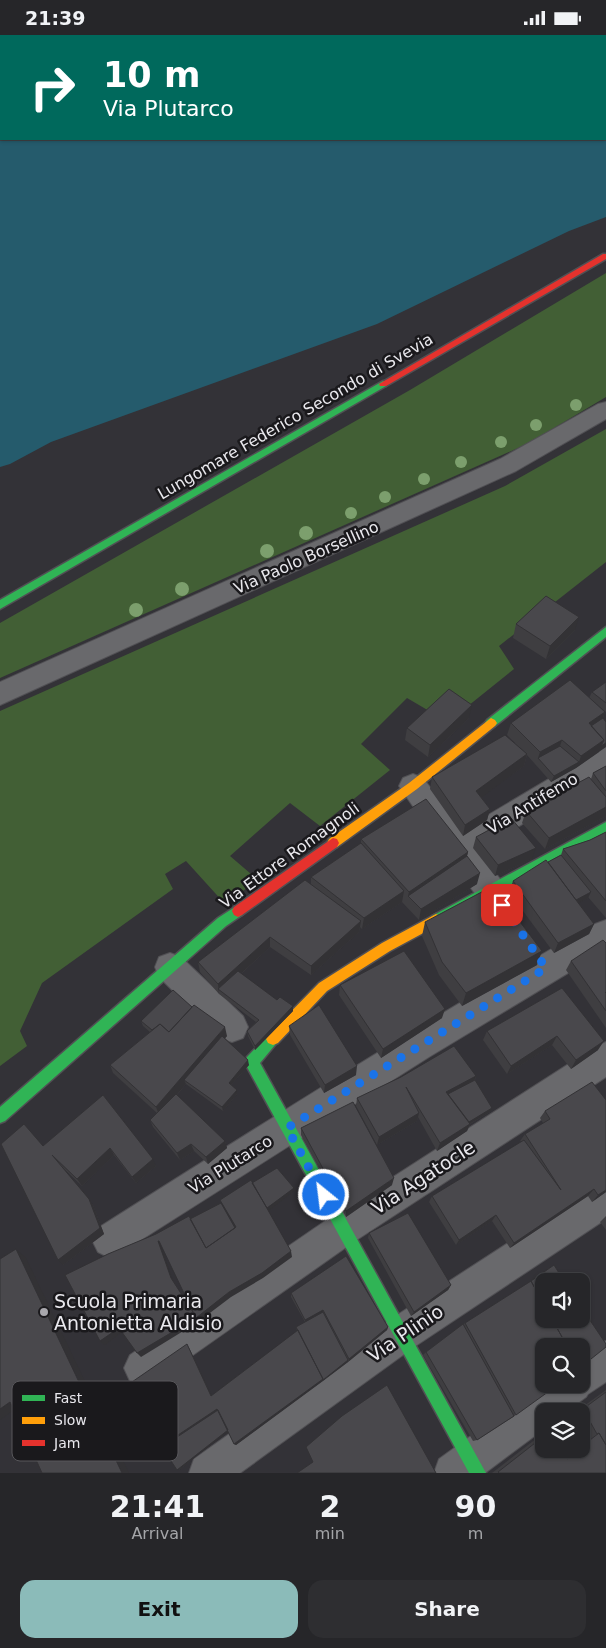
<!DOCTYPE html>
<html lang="en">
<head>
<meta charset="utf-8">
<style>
  body { margin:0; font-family:"DejaVu Sans",sans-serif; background:#2e2e31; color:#f1f3f6; height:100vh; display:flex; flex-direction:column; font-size:19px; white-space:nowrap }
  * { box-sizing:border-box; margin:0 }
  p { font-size:16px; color:#a4a5a8 }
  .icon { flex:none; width:28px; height:28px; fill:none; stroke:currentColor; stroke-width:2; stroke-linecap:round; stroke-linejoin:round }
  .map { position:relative; height:1438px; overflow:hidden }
  .side { display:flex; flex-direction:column; background:#262629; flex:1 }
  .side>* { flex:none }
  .guide { position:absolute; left:0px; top:0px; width:606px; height:105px; box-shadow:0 1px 4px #0004,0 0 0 1px #424346; background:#00695c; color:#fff; overflow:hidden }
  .tools { position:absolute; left:535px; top:1238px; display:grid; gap:10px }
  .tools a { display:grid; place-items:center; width:55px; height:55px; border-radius:10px; background:#262629; box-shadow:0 1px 4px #0004,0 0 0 1px #424346; font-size:25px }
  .pin { position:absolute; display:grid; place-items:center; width:42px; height:42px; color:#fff; margin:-21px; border-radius:10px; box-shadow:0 2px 8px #0006 }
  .me { position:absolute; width:55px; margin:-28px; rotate:331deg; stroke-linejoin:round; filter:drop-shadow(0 0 4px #0008) }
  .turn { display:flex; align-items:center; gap:18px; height:105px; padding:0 20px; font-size:22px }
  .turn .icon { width:65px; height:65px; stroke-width:2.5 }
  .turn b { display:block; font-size:35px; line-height:42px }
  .eta { display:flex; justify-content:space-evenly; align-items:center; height:85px; text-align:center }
  .eta b { font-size:30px; font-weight:800; line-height:35px }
  .cta { display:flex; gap:10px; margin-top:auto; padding:10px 20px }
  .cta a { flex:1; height:58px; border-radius:15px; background:#8bbbb9; color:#111; font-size:20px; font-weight:800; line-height:58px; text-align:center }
  .cta a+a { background:#2e2e31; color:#f1f3f6 }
  .status { display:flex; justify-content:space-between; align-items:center; height:35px; padding:0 25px; background:#262629; direction:ltr }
  .status svg { height:14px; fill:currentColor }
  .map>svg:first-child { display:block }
  .green { fill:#425f35 }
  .water { fill:#255b6c; fill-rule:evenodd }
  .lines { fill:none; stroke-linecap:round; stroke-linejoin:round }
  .street-casing { stroke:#515054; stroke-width:2 }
  .fast-casing { stroke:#515054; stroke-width:3 }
  .slow-casing { stroke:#515054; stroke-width:3 }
  .jam-casing { stroke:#515054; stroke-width:3 }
  .street { fill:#69696c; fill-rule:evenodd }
  .fast { fill:#30b455; fill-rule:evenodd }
  .slow { fill:#ff9f0a; fill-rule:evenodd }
  .jam { fill:#e5322d; fill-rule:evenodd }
  .tree { fill:#7c9f6d }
  .wall { fill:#3f3e41 }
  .shaded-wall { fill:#333235 }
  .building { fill:#49484c; stroke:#333235; fill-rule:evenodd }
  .route { stroke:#1a73e8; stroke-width:9; stroke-dasharray:0 16.2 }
  .poi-dot { fill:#a9a8ad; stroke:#1a191c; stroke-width:2 }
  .labels { text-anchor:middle; stroke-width:5; stroke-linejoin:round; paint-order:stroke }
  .street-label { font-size:16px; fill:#e9e8ed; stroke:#1a191c }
  .near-street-label { font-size:19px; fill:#e9e8ed; stroke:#1a191c }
  .near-poi-label { font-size:19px; fill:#e9e8ed; stroke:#1a191c; text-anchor:start }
  .key { fill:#1a191c; stroke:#58575b; stroke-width:1 }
  .key-label { font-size:14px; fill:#e9e8ed }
</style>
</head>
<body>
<div class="status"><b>21:39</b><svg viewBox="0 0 49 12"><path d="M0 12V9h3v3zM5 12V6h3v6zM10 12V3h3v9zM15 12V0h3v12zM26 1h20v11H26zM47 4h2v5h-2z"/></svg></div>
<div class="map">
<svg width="606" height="1438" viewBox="0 0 606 1438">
  <rect width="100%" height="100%" fill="#333237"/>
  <path class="green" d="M606,238V362L527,409L0,643V588L410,355Z
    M606,394V527L499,611L514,634L463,675L436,680L407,663L361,709L390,735L320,791L290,768L230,821L258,845L225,869L186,826L165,839L173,854L42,948L20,996L27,1011L0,1031V676L505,451Z"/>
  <path class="water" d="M0,0H606V182L569,196L377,289L51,407L10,429L0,432ZM1,1H605V104H1Z"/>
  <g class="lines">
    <defs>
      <path id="street" d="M606,367V384L516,436L0,670V647L500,424L598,369Z
        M606,712V738L478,816L515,863L519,873L515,883L504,887L493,883L448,822L399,751L403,743L413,739L423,743L463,795L596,716Z
        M606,885V915L429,1022L122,1217L110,1223L98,1217L92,1205L98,1193C262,1089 426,985 595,889Z
        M170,918L181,922L243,981L248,992L243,1003L232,1007L221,1003L159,942L155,932L159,922Z
        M606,1007V1042L355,1206L156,1346L143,1352L130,1346L124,1333L130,1320L331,1182L595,1012Z
        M606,1147V1184L414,1312L240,1438H189L194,1424L388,1286L594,1152Z
        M606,1306V1347L588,1359L586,1362L567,1376H544V1394L485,1438H434L439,1424L544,1348L581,1349V1320L593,1311Z"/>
      <path id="fast" d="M383,346L387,349L386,351L0,574V565Z
        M606,592V602L495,691H487L485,688L487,685Z
        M606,787V798L440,889L436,891L432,889L430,885L432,881Z
        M238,870L242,872L244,876L242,880L226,891L5,1086L0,1088V1072L218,883Z
        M273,998L278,1000L280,1004L260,1028L486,1438H469L247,1032L245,1027L247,1022L268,1000Z"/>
      <path id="slow" d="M491,683L495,685L497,688L495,691L417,754L337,812L333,813L329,812L327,808L329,804L409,748Z
        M436,879L440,881L442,885L440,889L390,916L327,956L278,1008L273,1010L268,1008L266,1004L268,1000L319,948L382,908Z"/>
      <path id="jam" d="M603,219H606V224L386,351H380L379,349Z
        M333,803L337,804L339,808L337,812L242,880L238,882L234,880L232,876L234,872Z"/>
    </defs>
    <use href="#street" class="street-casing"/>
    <use href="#fast" class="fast-casing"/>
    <use href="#slow" class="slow-casing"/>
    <use href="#jam" class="jam-casing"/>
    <use href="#street" class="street"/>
    <use href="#fast" class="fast"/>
    <use href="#slow" class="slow"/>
    <use href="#jam" class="jam"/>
  </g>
  <g class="tree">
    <circle cx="576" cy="370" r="6"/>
    <circle cx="536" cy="390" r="6"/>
    <circle cx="501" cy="407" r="6"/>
    <circle cx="461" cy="427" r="6"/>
    <circle cx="424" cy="444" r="6"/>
    <circle cx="385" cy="462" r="6"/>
    <circle cx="351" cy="478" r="6"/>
    <circle cx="306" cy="498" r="7"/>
    <circle cx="267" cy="516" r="7"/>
    <circle cx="182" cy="554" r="7"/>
    <circle cx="136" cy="575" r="7"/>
  </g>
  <path class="wall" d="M516,589L575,595L546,624L513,603Z
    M606,647V677L594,667L605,677L603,683L599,717L576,733L551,747L527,720L524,731L481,762L490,774L487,785L463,801L430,754L432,742L515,708L507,700L511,688L589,663L592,657Z
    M469,683L428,722L405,705L407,693Z
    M606,731V781L545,814L522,788L526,776L591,744L593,738Z
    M606,797V883L588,862V863L578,868L594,889L589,899L554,918L509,857L513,846L548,827L561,820L563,814L590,805Z
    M476,802L532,824L495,841L473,813Z
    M361,804L468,817L467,821L477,849L419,885L402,867L362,894L360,892L359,897L311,940L270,912L241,939L277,965L293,976L255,1015L248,1001L247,996L256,987L219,959L200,937L198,927L311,849V842L361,808Z
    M425,887L537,930L462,971L439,940L422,901Z
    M606,908V993L566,935L571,926Z
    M340,950L442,983L381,1023L339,960Z
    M562,953L598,1015L571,1034L552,1010L507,1039L483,1005L487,996Z
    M141,986L227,1001L225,1003L249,1030L231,1050L237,1059L223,1076L186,1049L177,1060L225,1106L227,1113L208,1129L194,1116L180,1125L153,1092L150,1085L157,1078L113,1038L110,1030L150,997L143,991Z
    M289,991L356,1040L324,1058L290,1000Z
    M476,1041L475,1045L490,1077L470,1089L467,1096L437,1116L418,1082L417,1086L377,1110L356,1071L357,1063Z
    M103,1060L156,1131L136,1148L114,1120L82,1151L62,1132L93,1170L104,1199L63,1230L43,1111Z
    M545,1076L606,1157L592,1167L588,1161L510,1213L492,1186L456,1210L429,1167L432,1161L521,1107L520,1106L525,1099L543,1088L540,1083Z
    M301,1093L392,1150L346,1182L301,1100Z
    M606,1181V1195L600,1187Z
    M369,1198L451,1250L448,1255L411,1281L368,1203Z
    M291,1258L388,1292L387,1295L348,1327L236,1410L234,1409L228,1396L179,1435H177L162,1412H160L189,1313L211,1361L297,1296L296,1292L305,1287L291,1262Z
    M465,1288L516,1380L477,1405L473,1406L423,1320L426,1317Z
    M606,1355V1438H492L541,1400L544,1399V1414L564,1421L573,1414H581V1407L590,1400L581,1384V1376H577Z"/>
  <path class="shaded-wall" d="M579,582L575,595L546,624L550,611Z
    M472,670L469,683L428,722L430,710Z
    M605,677L600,690L589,697V688Z
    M562,705L558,717L538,723L540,717Z
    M604,705L606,708V712L576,733L551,747L554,741L579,727L581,721Z
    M527,719L524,731L474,768L476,756Z
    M606,772V781L545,814L549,803Z
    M490,774L487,785L463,801L465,790Z
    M536,813L532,824L495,841L498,830Z
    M468,817L464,832L408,861L409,857Z
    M480,838L477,849L419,885L421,874Z
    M404,856L402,867L362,894L364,883Z
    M591,857L588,863L570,873L572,867Z
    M361,886L359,897L311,940V931Z
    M594,889L589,899L554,918L558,908Z
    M270,902V912L222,956L218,954L219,959L218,949Z
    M542,916L537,930L462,971L466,958Z
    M293,971V976L255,1015V1011Z
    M445,974L442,983L381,1023L383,1014Z
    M225,992L227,1001L188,1047L184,1045L186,1049L159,1080L156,1072Z
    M557,1001L552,1010L507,1039L511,1031Z
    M604,1006L598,1015L571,1034L576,1025Z
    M248,1025L249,1030L229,1052V1048Z
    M357,1031L356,1040L324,1058L325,1050Z
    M476,1041L473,1049L446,1063V1057Z
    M237,1055V1059L223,1076L222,1072Z
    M492,1073L490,1077L464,1092L466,1088Z
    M419,1078L417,1086L377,1110L379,1102Z
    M470,1089L467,1096L437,1116L440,1108Z
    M225,1106L227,1113L208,1129L206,1122Z
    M191,1109L194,1116L180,1125L177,1118Z
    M110,1113L114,1120L82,1151L77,1144Z
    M153,1124L156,1131L136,1148L132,1142Z
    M394,1143L392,1150L346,1182V1176Z
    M294,1153V1156L267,1177L266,1174Z
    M594,1154L588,1161L510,1213L514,1208Z
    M606,1155V1157L592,1167L598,1160Z
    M89,1164L93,1170L104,1199L63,1230L58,1225Z
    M496,1180L492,1186L456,1210L459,1205Z
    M158,1206H159L162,1211H161L174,1248L171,1243Z
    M16,1214L26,1223L129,1438H122Z
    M291,1216L292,1222L263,1243L231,1262L198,1287L141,1322L137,1318Z
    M451,1250L448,1255L411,1281L414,1277Z
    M323,1275V1279L305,1288V1285Z
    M388,1292L387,1295L348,1327L349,1324Z
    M119,1293L123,1296L105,1310L100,1306Z
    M187,1309L189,1313L213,1363L211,1361Z
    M348,1325V1327L323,1346L236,1410L234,1409Z
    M10,1367L21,1370L0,1385V1374Z
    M217,1374L229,1396L179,1435H177L163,1413L160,1412Z"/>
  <path class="building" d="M546,561L579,582L550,611L516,589Z
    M570,645L605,677L589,688L604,705L581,721L562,705L540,717L511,688Z
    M606,647V668L592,657Z
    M449,654L472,670L430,710L407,693Z
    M603,683L606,687V708L601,711L604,705L591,691Z
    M505,700L527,719L476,756L490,774L465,790L432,742Z
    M560,711L579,727L554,741L538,723Z
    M606,731V756L593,738Z
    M589,742L606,762V772L549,803L526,776Z
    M426,764L468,817L409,857L361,804Z
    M511,783L536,813L498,830L476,802Z
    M606,797V866L563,814L590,805Z
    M361,808L404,856L364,883L311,842Z
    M561,820L591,857L576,865L548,827Z
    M467,821L480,838L421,874L408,861Z
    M546,825L594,889L558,908L513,846Z
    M305,845L361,886L311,931L270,902L218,949L198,927Z
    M493,851L542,916L466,958L442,927L425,887Z
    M603,905L606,908V957L605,958L606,957V976L571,926Z
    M404,916L445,974L383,1014L340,950Z
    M238,936L277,965L280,962L293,971L255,1011L247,996L259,985L218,954Z
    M562,953L604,1006L576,1025L557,1001L511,1031L487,996Z
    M173,955L192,972L169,997L160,989L152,995L141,986Z
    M194,970L225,992L156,1072L110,1030L160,989L169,997Z
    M319,970L357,1031L325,1050L289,991Z
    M222,1001L248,1025L229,1048L237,1055L222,1072L184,1045Z
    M454,1011L476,1041L446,1057L470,1089L440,1108L406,1052L419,1078L379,1102L357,1063L401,1042Z
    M475,1045L492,1073L469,1087L448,1059Z
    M592,1047L606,1065V1155L598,1160L594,1154L514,1208L496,1180L459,1205L432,1161L524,1105L561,1155L525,1099L550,1084L545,1076Z
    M176,1059L225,1106L206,1122L191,1109L177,1118L150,1085Z
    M103,1060L153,1124L132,1142L110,1113L77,1144L52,1120L89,1164L100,1193L58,1225L1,1109L24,1089L43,1111Z
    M353,1067L394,1143L346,1176L301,1093Z
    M277,1133L294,1153L267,1173L252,1148Z
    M251,1145L291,1216L262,1238L229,1257L196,1283L137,1318L119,1293L100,1306L65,1240L108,1219L156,1199L189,1181L206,1213L236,1192L220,1165ZM158,1206H159L193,1277L171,1243Z
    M221,1168L235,1193L206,1213L190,1184Z
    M408,1178L451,1250L414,1277L369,1198Z
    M16,1214L122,1438H42L10,1367L0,1374V1224Z
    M346,1221L388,1292L349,1324L323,1275L305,1285L291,1258Z
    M554,1230L564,1246H544V1270L531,1246Z
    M531,1246L544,1270V1284H552L567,1311H544V1349H559L516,1380L465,1288Z
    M581,1272L606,1309V1312L581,1332V1311H567L552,1284H581Z
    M323,1277L348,1325L323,1345V1344L296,1292Z
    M463,1289L514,1381L477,1405L426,1317Z
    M298,1295L323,1344L234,1409L217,1374L160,1412L129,1349L187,1309L211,1361Z
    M387,1350L436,1438H297L313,1427L306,1412L342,1381Z
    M606,1357V1410L599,1398L597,1399L583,1374Z
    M218,1375L228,1395L177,1435L162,1412Z
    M599,1398L606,1410V1438H499L498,1437L544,1401V1414H560L567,1424L580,1414H581V1412Z"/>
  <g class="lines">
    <path class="route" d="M324,1160L287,1093L546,933L502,870"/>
  </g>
  <circle class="poi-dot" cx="44" cy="1277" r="5"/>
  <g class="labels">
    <g class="street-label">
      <text transform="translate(295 381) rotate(-30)" y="6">Lungomare Federico Secondo di Svevia</text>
      <text transform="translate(306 522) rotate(-24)" y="6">Via Paolo Borsellino</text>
      <text transform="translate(532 768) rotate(-31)" y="6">Via Antifemo</text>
      <text transform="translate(289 820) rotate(-36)" y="6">Via Ettore Romagnoli</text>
      <text transform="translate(230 1129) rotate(-32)" y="6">Via Plutarco</text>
    </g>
    <g class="near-street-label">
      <text transform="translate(423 1142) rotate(-33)" y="7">Via Agatocle</text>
      <text transform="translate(405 1298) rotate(-34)" y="7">Via Plinio</text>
    </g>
    <g class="near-poi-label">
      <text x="54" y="1273">Scuola Primaria<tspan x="54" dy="22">Antonietta Aldisio</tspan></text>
    </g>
  </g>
  <rect x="12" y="1346" width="166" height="80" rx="8" class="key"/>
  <rect x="22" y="1360" width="23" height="6" fill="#30b455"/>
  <rect x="22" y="1382" width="23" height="7" fill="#ff9f0a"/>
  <rect x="22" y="1405" width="23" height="6" fill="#e5322d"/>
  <g class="key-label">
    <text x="54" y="1368">Fast</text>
    <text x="54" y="1390">Slow</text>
    <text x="54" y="1413">Jam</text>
  </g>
</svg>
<div class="tools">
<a><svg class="icon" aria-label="sound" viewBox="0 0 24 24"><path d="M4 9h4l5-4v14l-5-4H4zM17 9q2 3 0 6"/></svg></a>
<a><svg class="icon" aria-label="search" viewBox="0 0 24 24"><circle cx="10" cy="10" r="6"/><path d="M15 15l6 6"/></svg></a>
<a><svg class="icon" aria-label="layers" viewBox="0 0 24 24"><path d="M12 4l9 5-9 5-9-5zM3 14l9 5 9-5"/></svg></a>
</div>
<div class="pin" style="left:502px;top:870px;background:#d93025"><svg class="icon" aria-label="arrive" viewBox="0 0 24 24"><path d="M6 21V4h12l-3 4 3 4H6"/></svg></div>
<svg class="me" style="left:324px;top:1160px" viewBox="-20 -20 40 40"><circle r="17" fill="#1a73e8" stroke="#fff" stroke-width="3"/><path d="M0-11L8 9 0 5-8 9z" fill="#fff"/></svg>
<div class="guide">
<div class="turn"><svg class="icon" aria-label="right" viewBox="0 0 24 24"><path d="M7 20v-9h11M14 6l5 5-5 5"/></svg><div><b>10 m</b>Via Plutarco</div></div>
</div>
</div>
<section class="side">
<div class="eta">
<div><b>21:41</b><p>Arrival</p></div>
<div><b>2</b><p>min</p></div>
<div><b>90</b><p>m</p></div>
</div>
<div class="cta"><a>Exit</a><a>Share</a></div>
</section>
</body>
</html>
